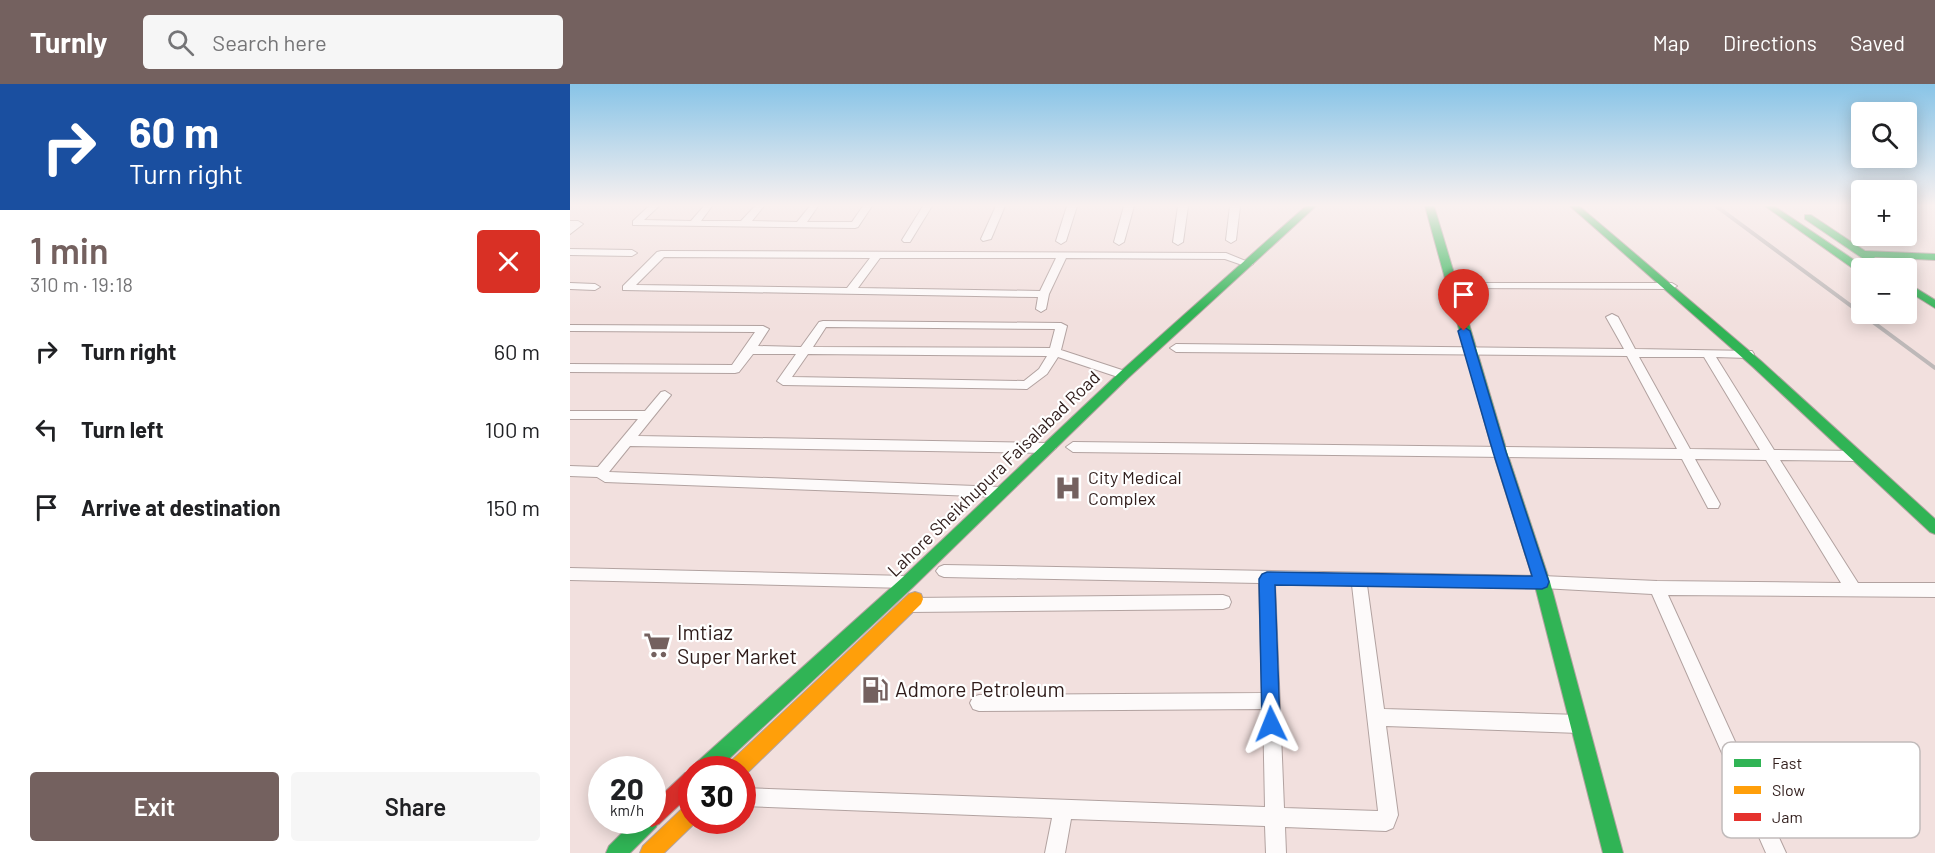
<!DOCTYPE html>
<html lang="en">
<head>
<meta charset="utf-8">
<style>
  body { margin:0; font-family:Barlow,sans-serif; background:#f6f6f6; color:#202124; height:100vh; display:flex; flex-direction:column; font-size:22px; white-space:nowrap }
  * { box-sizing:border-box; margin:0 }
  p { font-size:20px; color:#757577 }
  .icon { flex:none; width:33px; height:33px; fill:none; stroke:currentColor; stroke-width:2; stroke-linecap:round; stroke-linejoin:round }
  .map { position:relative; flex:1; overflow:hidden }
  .panel { display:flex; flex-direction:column; background:#fff; width:570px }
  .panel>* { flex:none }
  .guide { background:#1a4fa0; color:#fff; overflow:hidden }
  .controls { position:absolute; left:1281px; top:18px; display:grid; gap:12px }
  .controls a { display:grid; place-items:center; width:66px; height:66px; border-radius:6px; background:#fff; box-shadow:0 3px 15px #0003; font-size:30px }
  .speed { position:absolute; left:18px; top:672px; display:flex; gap:12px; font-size:30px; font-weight:700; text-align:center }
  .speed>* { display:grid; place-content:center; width:78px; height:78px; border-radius:50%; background:#fff; box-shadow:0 3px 15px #0003; line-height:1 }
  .speed small { font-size:15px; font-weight:400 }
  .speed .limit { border:9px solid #d22; background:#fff; color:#111 }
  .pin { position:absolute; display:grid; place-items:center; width:51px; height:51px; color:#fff; margin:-62px -26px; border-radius:50% 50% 50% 0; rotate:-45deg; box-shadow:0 0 6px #0007 }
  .pin .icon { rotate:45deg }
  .me { position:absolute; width:66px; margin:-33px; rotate:358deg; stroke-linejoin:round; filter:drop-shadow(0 0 4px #0008) }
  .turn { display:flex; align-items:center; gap:21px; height:126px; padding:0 30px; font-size:27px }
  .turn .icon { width:78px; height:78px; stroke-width:2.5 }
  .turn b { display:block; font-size:42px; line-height:51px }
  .round { display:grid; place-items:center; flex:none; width:63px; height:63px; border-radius:6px; background:#f6f6f6 }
  .overview { display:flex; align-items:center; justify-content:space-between; height:102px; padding:0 30px }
  h1 { font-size:36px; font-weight:600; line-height:45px; color:#74615f }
  .button { display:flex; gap:12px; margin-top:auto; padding:12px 30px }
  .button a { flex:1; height:69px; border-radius:6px; background:#74615f; color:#fff; font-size:24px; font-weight:600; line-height:69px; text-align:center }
  .button a+a { background:#f6f6f6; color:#202124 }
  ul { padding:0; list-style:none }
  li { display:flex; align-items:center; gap:18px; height:78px; padding:0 30px }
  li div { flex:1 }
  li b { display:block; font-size:22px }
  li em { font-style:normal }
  header { display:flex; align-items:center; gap:36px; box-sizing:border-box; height:84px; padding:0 30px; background:#74615f; color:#fff }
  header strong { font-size:28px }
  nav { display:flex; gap:33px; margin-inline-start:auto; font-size:21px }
  .search { width:420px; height:54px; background:#f6f6f6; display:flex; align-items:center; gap:15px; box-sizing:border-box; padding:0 21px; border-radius:6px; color:#757577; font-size:22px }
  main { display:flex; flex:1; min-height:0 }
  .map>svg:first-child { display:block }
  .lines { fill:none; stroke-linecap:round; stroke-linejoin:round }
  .street-casing { stroke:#b2a2a0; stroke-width:2 }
  .fast-casing { stroke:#b2a2a0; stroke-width:2 }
  .slow-casing { stroke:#b2a2a0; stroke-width:2 }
  .jam-casing { stroke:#b2a2a0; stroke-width:2 }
  .street { fill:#fdfafa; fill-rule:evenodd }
  .fast { fill:#30b455; fill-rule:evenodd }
  .slow { fill:#ff9f0a; fill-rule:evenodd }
  .jam { fill:#e5322d; fill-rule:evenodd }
  .rail { stroke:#bdb8b8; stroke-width:4 }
  .route { fill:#1a73e8; stroke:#114b97; stroke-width:1.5 }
  .labels { text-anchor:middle; stroke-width:4.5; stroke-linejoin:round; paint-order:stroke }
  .street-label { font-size:18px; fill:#301d1b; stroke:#fff }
  .poi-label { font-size:18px; fill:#301d1b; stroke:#fff; text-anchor:start }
  .near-poi-label { font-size:21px; fill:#301d1b; stroke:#fff; text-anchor:start }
  .key { fill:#fff; stroke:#c1bbbb; stroke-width:1.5 }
  .key-label { font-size:16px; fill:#301d1b }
</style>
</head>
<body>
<header>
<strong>Turnly</strong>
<div class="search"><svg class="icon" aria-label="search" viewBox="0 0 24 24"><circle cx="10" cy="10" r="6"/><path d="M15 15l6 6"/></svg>Search here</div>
<nav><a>Map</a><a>Directions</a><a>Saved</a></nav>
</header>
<main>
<section class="panel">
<div class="guide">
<div class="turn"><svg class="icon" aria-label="right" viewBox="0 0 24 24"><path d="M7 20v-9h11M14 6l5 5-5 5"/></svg><div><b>60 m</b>Turn right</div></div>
</div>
<div class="overview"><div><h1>1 min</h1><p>310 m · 19:18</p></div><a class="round" style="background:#d93025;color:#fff"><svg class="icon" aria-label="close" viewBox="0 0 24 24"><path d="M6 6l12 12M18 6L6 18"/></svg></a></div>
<ul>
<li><svg class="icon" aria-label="right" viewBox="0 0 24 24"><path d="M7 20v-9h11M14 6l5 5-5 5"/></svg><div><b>Turn right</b></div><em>60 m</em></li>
<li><svg class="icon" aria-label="left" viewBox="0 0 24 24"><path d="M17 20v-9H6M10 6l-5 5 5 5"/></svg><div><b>Turn left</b></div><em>100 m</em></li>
<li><svg class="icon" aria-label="arrive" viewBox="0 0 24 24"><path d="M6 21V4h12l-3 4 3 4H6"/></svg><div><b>Arrive at destination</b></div><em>150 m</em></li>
</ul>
<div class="button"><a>Exit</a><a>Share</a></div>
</section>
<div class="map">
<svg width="1365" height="769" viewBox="0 0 1365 769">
  <rect width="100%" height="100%" fill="#f2e0de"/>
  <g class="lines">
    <defs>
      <path id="street" d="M79,122H89L74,136L121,137L134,122H142L131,137H171L185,122H194L182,137L227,138L240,122H248L237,138H282L293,122H302L288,143L285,144L63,141V137Z
        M353,122H362L340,158H334L332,156Z
        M426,122H435L421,155L413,157L411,155Z
        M497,122H507L496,157L491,160L486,157Z
        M554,122H564L554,158L549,161L544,158Z
        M608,122H618L613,158L608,161L603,158Z
        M660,122H670L666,156L661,159L656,156Z
        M0,137H8L13,140L0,150Z
        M0,165L62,166L67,169L62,172L0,171Z
        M91,167L656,169L683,180L678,183L655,175L496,174L479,210L476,225L471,228L466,225L468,213L53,206V202L87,168ZM94,173L300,174L277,204L66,201ZM310,174H486L470,207L288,204Z
        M0,199L25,200L30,203L25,206L0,205Z
        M882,199H1102L1107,202L1102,205L878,204V200Z
        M1042,230L1048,233L1065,265L1182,267L1184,270L1182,273L1178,274L1146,273L1204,366L1288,367L1295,372L1288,377L1210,376L1288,499H1365V513L1098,511L1216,769H1196L1082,510L972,504L797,501L814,625L1009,631L1015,634L1018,640L1015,646L1009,649L816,642L828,731L823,744L816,747L715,743L716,769H696L695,742L501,735L495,769H475L482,734L172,722V704L695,723L693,625L409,627L403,625L400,619L403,613L409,611L692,609L689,499L374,493L369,491L366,487L369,483L374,481L972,492L1087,497L1271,499L1196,376L1125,375L1150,420L1148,424H1138L1112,375L503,368L496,363L503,358L1107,365L1057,272L606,268L600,264L606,260L1054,265L1036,233ZM1069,273H1134L1190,366L1120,365ZM705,500L782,501L808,727L714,724Z
        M253,237L491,239L497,242L491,266L558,288L560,291L554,295L488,273L477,290L457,305L213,301L207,297L226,270H183L169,288L165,289L0,288V280L162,281L185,248L0,247V241L193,242L199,245L188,262L231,263L249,238ZM256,243L485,245L480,264L243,263ZM238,270L477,272L469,285L454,297L222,293Z
        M95,307L101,311L68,352L479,359L486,364L479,369L60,362L39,388L431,403L436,404L438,408L436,412L431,413L35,398L27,393L0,392V382L28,383L68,335H0V327H75L91,308Z
        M0,484L337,492L342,493L345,498L342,503L337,504L0,496Z
        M653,511L659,513L661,518L659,523L653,525L339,528L333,526L331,521L333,516L339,514Z"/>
      <path id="fast" d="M736,122H746L558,294L343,503L147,686H124L126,679L333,493L550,288Z
        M855,122H864L937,368L980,498L1053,769H1033L964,498L923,368Z
        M1000,122H1009L1191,277L1365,435V450L1360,448L1183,283Z
        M1195,122H1204L1296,184H1292V189L1288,188Z
        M1235,131H1241L1295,167L1365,170V176L1304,173L1318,184H1307L1235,135Z
        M1336,198L1365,216V224L1336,206Z
        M82,728L86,729L89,736L86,743L60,769H36L39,762L65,736H82Z"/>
      <path id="slow" d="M345,508L351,510L353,515L351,520L173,693L172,686H157L159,679L339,510Z
        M122,720V736H128L94,769H70L73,762L115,722Z"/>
      <path id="jam" d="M122,687V709L89,740L82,743L75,740L74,736H82V720L115,689Z"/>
    </defs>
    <use href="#street" class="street-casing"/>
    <use href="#fast" class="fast-casing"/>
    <use href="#slow" class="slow-casing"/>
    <use href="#jam" class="jam-casing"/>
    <use href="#street" class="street"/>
    <use href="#fast" class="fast"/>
    <use href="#slow" class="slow"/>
    <use href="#jam" class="jam"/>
    <path class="rail" d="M1146,122L1365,284"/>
  </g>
  <linearGradient id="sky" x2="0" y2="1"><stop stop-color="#88c4e7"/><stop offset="0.53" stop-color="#f9f1f0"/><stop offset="1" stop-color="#f9f1f0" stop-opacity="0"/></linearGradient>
  <rect width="1365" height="229" fill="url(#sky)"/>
  <path class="route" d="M894,243L900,247L936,368L979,498L977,503L972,505L705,501L710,640L707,647L701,649L694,647L692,640L689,495L692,490L697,488L962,492L923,368L888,247Z"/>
  <defs>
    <symbol id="hospital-bare" viewBox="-9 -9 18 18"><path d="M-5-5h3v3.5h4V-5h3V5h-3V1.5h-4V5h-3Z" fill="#74615f" stroke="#fff" stroke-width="2.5" paint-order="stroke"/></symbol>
    <symbol id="supermarket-bare" viewBox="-9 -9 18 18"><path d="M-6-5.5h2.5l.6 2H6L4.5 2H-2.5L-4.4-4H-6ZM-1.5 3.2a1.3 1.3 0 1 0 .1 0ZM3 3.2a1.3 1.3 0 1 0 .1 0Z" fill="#74615f" stroke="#fff" stroke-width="2.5" paint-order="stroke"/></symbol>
    <symbol id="fuel-bare" viewBox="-9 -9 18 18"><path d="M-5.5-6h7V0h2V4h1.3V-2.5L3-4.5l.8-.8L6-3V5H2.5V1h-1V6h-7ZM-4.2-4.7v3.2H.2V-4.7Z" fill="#74615f" stroke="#fff" stroke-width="2.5" paint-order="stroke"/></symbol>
  </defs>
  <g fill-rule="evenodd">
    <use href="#hospital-bare" x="479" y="385" width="38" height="38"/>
    <use href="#supermarket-bare" x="68" y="542" width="38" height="38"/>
    <use href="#fuel-bare" x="286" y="587" width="38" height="38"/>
  </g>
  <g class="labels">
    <g class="street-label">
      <text transform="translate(424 390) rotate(-44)" y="6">Lahore Sheikhupura Faisalabad Road</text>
    </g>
    <g class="poi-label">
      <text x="518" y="400">City Medical<tspan x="518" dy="21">Complex</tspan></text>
    </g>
    <g class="near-poi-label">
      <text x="107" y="556">Imtiaz<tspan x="107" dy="24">Super Market</tspan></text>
      <text x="325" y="613">Admore Petroleum</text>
    </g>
  </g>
  <rect x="1152" y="658" width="198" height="96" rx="9" class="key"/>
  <rect x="1164" y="675" width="27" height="8" fill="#30b455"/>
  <rect x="1164" y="702" width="27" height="8" fill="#ff9f0a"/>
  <rect x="1164" y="729" width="27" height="8" fill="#e5322d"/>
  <g class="key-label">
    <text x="1202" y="685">Fast</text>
    <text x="1202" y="712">Slow</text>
    <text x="1202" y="739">Jam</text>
  </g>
</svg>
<div class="controls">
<a><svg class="icon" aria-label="search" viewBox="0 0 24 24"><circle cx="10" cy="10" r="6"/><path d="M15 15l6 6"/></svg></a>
<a>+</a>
<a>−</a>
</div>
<div class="speed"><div>20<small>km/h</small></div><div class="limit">30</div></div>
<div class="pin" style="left:894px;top:247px;background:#d93025"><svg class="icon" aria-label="arrive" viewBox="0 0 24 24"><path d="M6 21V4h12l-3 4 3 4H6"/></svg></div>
<svg class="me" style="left:701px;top:640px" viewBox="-20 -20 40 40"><path d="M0-17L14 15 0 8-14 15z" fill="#1a73e8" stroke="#fff" stroke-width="4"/></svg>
</div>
</main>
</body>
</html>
